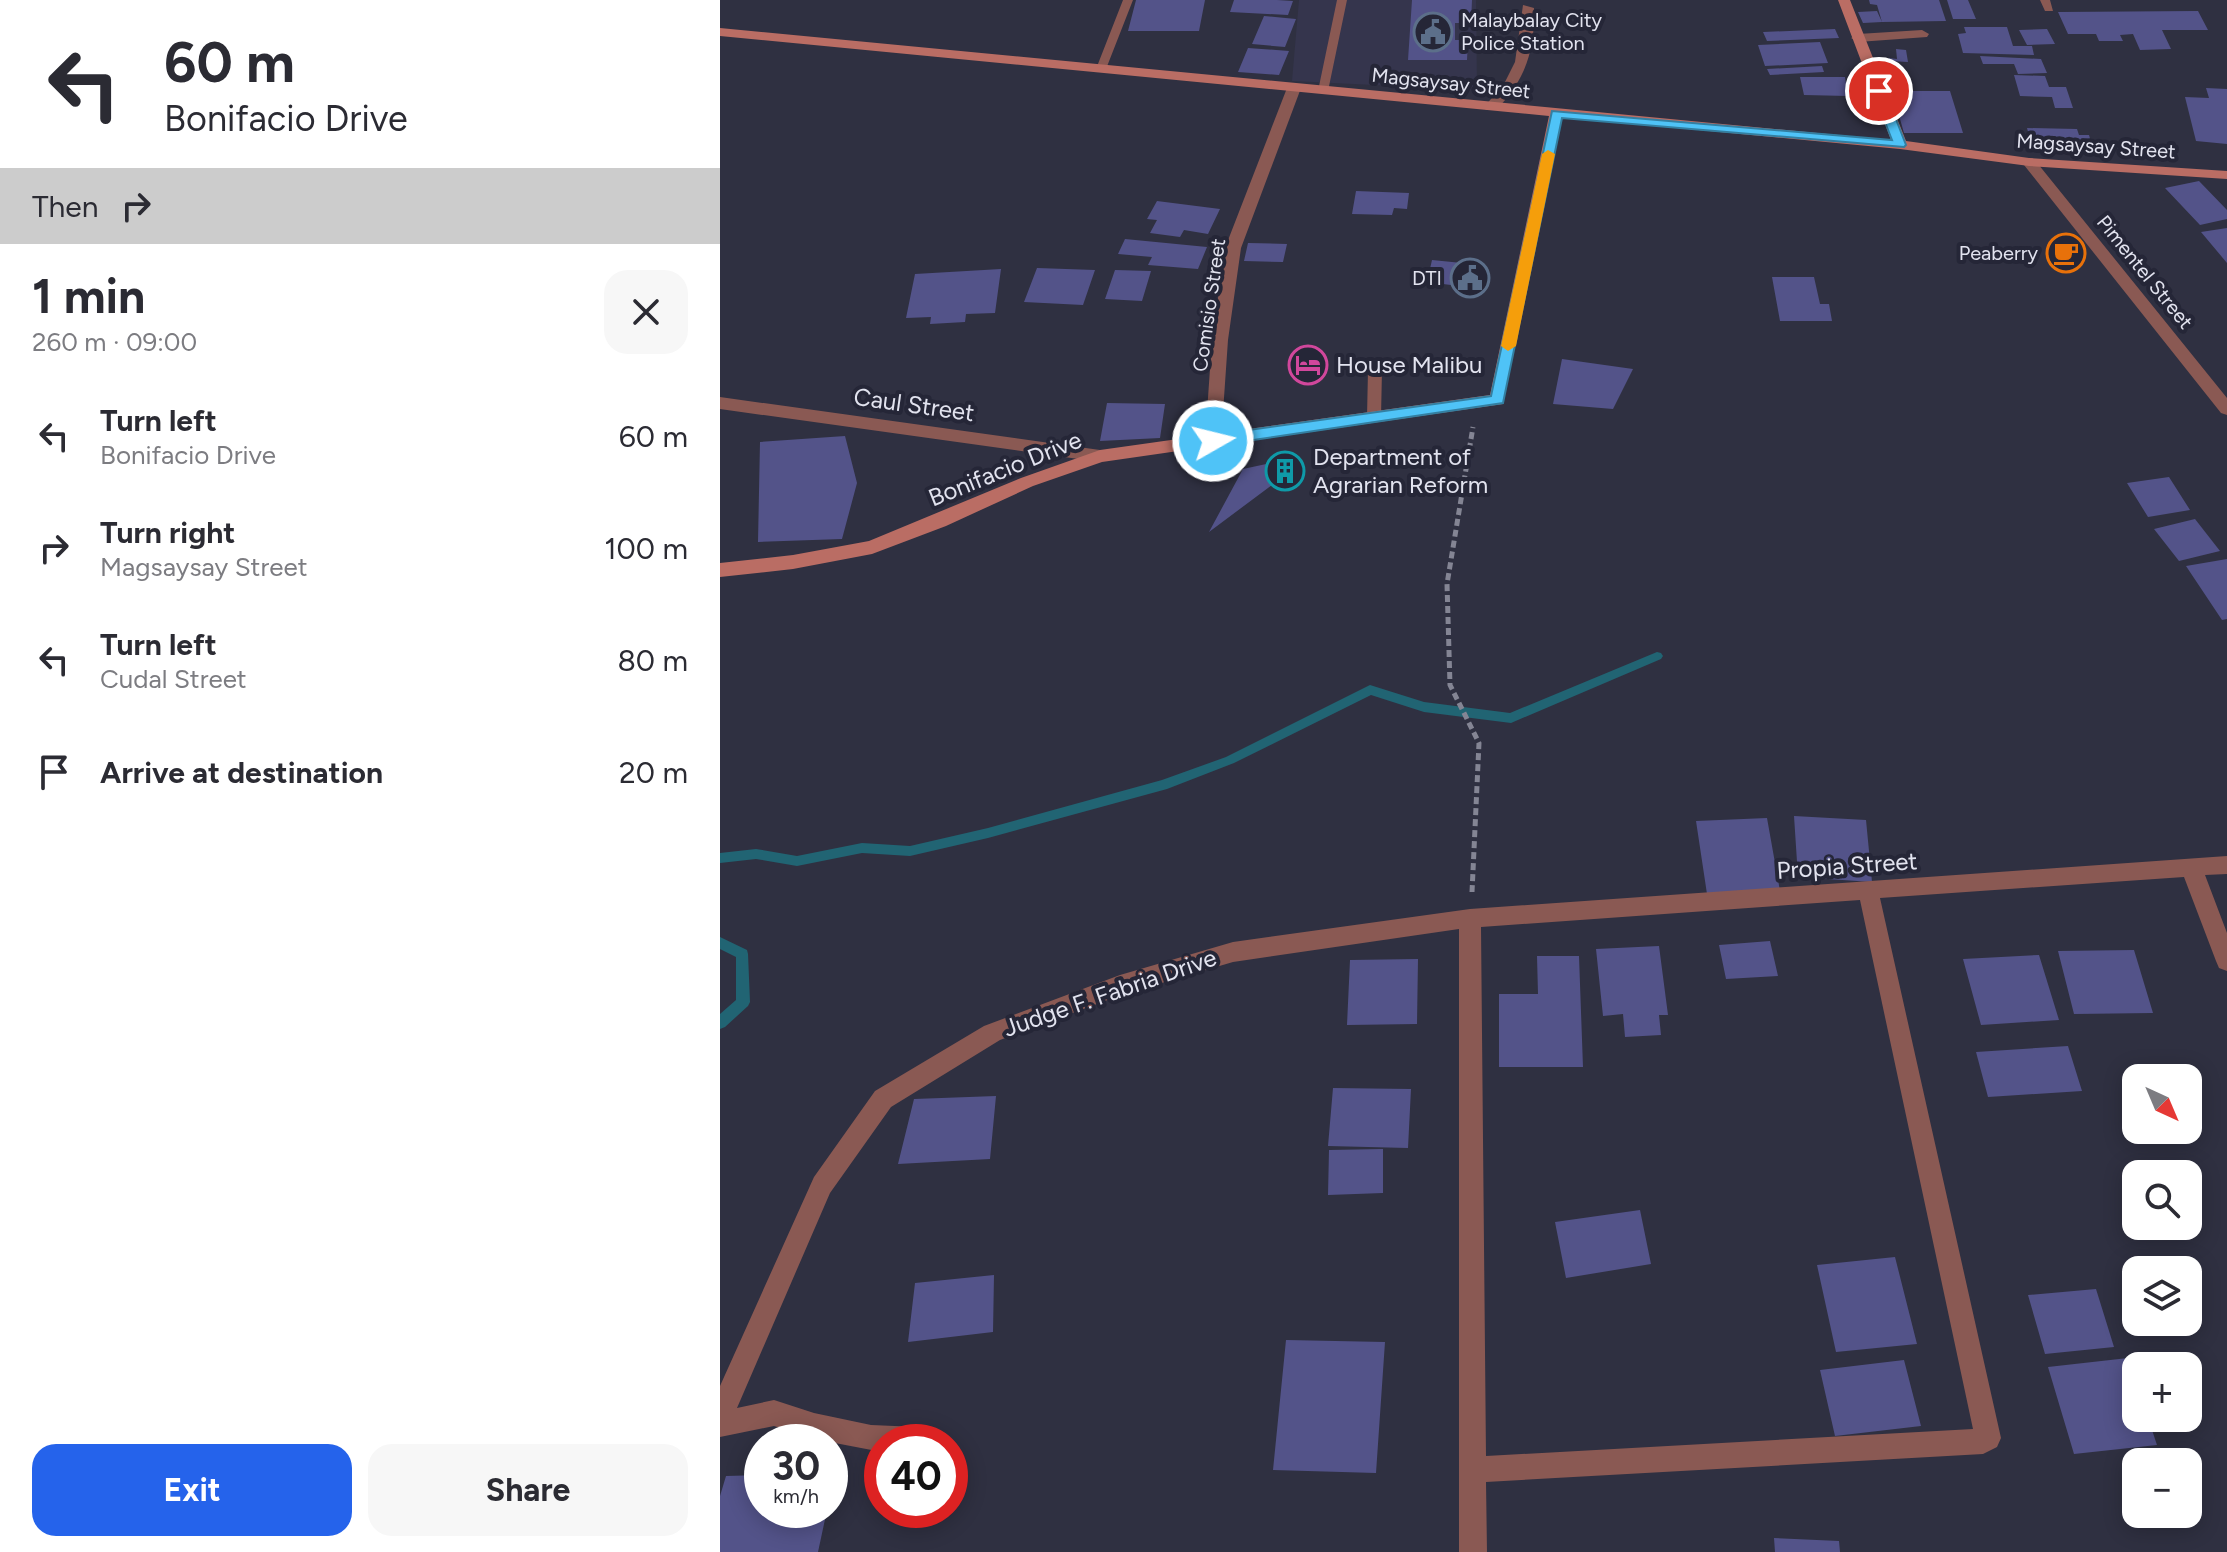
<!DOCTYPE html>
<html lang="en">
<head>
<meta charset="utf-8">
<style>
  body { margin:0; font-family:Figtree,sans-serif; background:#f7f7f7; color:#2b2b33; height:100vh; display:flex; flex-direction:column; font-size:30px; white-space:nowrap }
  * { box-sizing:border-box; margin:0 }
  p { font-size:26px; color:#7c7c81 }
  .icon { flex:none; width:44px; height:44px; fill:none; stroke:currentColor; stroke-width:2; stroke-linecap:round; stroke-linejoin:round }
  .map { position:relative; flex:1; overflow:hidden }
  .details { display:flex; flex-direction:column; background:#fff; width:720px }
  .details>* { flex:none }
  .banner { background:#fff; color:#2b2b33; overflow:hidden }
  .needle { width:52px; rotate:136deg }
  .fabs { position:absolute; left:1402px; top:1064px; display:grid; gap:16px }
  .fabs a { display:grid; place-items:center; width:80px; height:80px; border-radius:16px; background:#fff; box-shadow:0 4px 20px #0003; font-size:40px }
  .speed { position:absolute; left:24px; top:1424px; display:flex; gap:16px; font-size:40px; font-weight:700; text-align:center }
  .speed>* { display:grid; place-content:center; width:104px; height:104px; border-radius:50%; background:#fff; box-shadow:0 4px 20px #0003; line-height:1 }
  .speed small { font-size:20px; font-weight:400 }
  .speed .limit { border:12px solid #d22; background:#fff; color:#111 }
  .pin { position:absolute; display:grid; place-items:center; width:68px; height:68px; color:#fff; margin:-34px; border:4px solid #fff; border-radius:50%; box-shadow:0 2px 8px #0007 }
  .me { position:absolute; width:88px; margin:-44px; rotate:82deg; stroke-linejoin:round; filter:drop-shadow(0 0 6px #0008) }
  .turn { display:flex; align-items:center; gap:28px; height:168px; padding:0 32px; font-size:36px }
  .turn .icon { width:104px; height:104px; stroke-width:2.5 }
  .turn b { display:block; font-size:56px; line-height:68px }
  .then { display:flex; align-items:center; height:76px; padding:0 32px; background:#0003; gap:16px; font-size:30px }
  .round { display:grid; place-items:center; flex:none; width:84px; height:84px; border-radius:24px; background:#f7f7f7 }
  .summary { display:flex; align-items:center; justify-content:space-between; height:136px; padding:0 32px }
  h1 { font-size:48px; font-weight:700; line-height:60px }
  .button { display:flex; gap:16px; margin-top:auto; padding:16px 32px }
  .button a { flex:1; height:92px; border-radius:24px; background:#2563eb; color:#fff; font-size:32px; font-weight:700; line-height:92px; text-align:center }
  .button a+a { background:#f7f7f7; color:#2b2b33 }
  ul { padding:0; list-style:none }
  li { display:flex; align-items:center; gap:24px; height:112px; padding:0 32px }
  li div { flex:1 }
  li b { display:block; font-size:30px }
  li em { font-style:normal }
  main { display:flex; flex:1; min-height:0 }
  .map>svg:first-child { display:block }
  .built { fill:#35354d }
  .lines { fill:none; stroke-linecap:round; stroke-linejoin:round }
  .stream { fill:#216473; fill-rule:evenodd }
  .building { fill:#535389 }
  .path { stroke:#848594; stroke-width:5; stroke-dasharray:7 4; stroke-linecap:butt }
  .lane { fill:#8a5953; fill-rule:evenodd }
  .street { fill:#8a5953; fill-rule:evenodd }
  .secondary { fill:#ba6d64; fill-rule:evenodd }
  .route { fill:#4fc3f7; stroke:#337fa1; stroke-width:2 }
  .slow { fill:#f59e0b }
  .labels { text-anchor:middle; stroke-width:8; stroke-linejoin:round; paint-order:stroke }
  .far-poi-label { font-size:20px; fill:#e2e3ef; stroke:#252637; text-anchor:end }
  .far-street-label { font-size:20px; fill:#e2e3ef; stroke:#252637 }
  .poi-label { font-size:24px; fill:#e2e3ef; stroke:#252637; text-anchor:start }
  .street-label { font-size:24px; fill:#e2e3ef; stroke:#252637 }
</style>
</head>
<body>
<main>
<section class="details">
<div class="banner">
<div class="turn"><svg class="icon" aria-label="left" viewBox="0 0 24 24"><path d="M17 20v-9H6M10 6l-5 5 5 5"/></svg><div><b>60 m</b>Bonifacio Drive</div></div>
<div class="then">Then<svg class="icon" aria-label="right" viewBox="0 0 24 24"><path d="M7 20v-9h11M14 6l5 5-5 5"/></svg></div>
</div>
<div class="summary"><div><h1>1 min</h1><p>260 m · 09:00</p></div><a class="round"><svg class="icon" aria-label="close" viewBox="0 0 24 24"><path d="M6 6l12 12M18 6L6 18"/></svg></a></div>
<ul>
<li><svg class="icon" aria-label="left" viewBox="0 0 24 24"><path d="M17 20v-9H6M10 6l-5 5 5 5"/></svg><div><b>Turn left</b><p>Bonifacio Drive</p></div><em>60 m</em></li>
<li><svg class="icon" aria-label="right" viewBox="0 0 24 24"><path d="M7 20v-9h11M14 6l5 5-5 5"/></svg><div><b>Turn right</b><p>Magsaysay Street</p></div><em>100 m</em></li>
<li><svg class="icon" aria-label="left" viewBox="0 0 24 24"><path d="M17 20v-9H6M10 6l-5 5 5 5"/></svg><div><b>Turn left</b><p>Cudal Street</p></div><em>80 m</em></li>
<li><svg class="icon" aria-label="arrive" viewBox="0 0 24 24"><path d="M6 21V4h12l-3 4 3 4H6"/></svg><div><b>Arrive at destination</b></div><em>20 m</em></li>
</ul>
<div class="button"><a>Exit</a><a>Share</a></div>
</section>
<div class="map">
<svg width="1507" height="1552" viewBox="0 0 1507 1552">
  <rect width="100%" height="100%" fill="#2f3041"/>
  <path class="built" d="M579,0H756L757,90L572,81Z"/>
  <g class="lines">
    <path class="stream" d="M937,652L941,653L943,656L941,659L791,723L704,712L651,695L514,763L447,789L268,838L190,856L142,853L77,866L36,859L0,863V853L36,849L77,856L142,843L190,846L268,828L442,780L506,757L650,685L704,702L790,713Z
      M0,937L27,950L28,954L30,1002L28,1006L5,1027L0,1029V1014L16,1000V957L0,949Z"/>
  </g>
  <path class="building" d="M416,0H485L479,31H408Z
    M514,0H557L573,1L568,15L510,12Z
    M692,0H752L751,23H735V40H748L747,60H688Z
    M1149,0H1219L1226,21L1162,22L1157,5L1150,4Z
    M1227,0H1248L1256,19H1233Z
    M1157,11L1162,22L1143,23L1138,12Z
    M1478,11L1488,30H1442L1451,49L1420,50L1413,34L1400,35L1403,41H1379L1376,34H1348L1338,12Z
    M544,16L576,19L565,47L532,44Z
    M1244,27H1287L1293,46H1312L1314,55L1243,53L1238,34L1246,33Z
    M1115,29L1119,38L1047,41L1043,32Z
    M1327,29L1335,44L1307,45L1299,30Z
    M1100,42L1108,63L1045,66L1038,45Z
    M528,48L569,51L559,75L518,72Z
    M1176,49L1186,50L1188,62L1169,61V58L1177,59Z
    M1260,56L1321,59L1327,73L1298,74L1294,64H1263Z
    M1102,66L1104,72L1050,75L1047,69Z
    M1294,75L1325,76L1329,87H1346L1353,108H1335L1332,97L1300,96Z
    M1080,77H1125L1128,96L1084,95Z
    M1486,88L1507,89V144L1476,141L1465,97L1489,98Z
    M1172,91H1230L1243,133H1184Z
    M1307,128L1357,129L1359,135H1369L1374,153L1330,151L1328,143H1311Z
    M1479,181L1507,210V219L1480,225L1445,188Z
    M636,191L689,193L687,209L674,208L672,215L632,214Z
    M437,201L500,209L488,234L464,230L460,237L430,233L437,220L427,219Z
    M1507,228V263L1481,232Z
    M405,239L487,247L478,269L428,265L432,257L398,254Z
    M528,243L567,244L563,262L524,261Z
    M712,260L762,265L755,288L707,282Z
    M317,268L375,270L363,305L304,302Z
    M281,269L275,313L246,314L245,322L210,324L211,317L186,318L195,274Z
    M395,270L431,271L422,301L385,299Z
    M1052,277H1094L1100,304H1109L1112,321H1060Z
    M842,359L913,369L893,409L833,404Z
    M387,403L445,404L440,438L380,441Z
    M125,436L137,483L122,539L38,542L40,442Z
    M574,458L579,478L556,482L489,532L523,469Z
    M1449,477L1470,510L1428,517L1407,483Z
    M1475,519L1500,551L1459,561L1434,529Z
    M1507,559V619L1502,620L1466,566Z
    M1074,816L1146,820L1152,882L1078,877Z
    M1047,818L1060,891L987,894L976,821Z
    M1050,941L1058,976L1006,979L999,945Z
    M939,946L948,1015H939L941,1035L905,1037L903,1014L883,1016L876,949Z
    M1414,950L1433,1013L1354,1014L1338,951Z
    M1319,955L1339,1020L1261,1025L1243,959Z
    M817,956H859L863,1067H779V994H818Z
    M698,959L697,1024L627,1025L630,960Z
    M1348,1046L1362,1091L1268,1097L1256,1052Z
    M613,1088L691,1089L688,1148L608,1146Z
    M276,1096L270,1159L178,1164L194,1099Z
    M663,1149V1193L608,1195L609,1150Z
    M920,1210L931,1264L846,1278L835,1222Z
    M1175,1257L1197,1344L1116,1352L1097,1265Z
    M274,1275L273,1332L188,1342L195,1283Z
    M1376,1289L1394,1347L1325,1354L1308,1295Z
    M566,1340L665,1342L656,1473L553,1470Z
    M1408,1358L1416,1382V1418H1428L1437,1445L1354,1454L1328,1367Z
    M1184,1360L1201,1426L1115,1436L1100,1370Z
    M42,1475V1510H107L98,1552H0V1496L6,1476Z
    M1054,1538L1119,1541L1120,1552H1055Z"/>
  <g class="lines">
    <path class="path" d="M752,892L759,743L730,685L727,584L753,427"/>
    <path class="lane" d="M403,0H413L386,69L377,71L376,69Z
      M617,0H627L608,91L603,94L598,91Z
      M1320,0H1330L1333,11H1325Z
      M655,366L662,370L661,417L654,422L647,417L648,370Z"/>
    <path class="street" d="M803,5L814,8C815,49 806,80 776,110H766L764,107L784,84L795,62Z
      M1202,30L1209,34L1207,37L1138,42L1131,38L1138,34Z
      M574,84L581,88L521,248L508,340L501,441L493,447L485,441L492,340L505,248L567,88Z
      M1309,158L1314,159L1507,398V415L1501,413L1304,165L1302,162Z
      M0,397L380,450L389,456L380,462L0,409Z
      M1507,856V874L1485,875L1507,933V971L1499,968L1496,961L1464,877L1160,898L1281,1438L1277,1447L1263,1454L766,1482L767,1552H739V929L513,962L401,995L280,1040L171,1107L110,1193L17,1408L54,1400L94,1413L151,1425L198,1427L207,1431L210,1442H162V1452L94,1439L54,1426L0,1437V1386L94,1177L155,1091L264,1026L400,975L513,942L750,909ZM1140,900L1253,1429L766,1456L761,927Z"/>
    <path class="secondary" d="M1118,0H1130L1186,141L1309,158L1507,171V179L1309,166L1180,149L842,117L783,404L382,462L313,486L226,526L152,554L73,569L0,577V563L73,555L149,541L301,478L380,450L770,395L829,116L0,36V28L1171,140Z"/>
  </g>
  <path class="route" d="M1159,87L1165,91L1186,145L1184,147L842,118L783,403L493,446L485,441L493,435L771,396L832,111L1172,140L1153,91Z"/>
  <path class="slow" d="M828,150L835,154L796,346L788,351L781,346L822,154Z"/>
  <defs>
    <symbol id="civic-ring" viewBox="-11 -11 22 22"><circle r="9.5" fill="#252637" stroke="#5c6f8a" stroke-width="1.5"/><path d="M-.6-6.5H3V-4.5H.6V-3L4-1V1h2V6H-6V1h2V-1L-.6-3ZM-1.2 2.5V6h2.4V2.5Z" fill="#5c6f8a"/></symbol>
    <symbol id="cafe-ring" viewBox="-11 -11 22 22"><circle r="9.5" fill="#252637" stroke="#e8710a" stroke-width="1.5"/><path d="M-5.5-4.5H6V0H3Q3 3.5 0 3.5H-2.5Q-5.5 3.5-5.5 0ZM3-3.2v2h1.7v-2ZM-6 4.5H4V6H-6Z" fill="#e8710a"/></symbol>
    <symbol id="hotel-ring" viewBox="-11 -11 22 22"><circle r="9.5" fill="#252637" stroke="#d1479c" stroke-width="1.5"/><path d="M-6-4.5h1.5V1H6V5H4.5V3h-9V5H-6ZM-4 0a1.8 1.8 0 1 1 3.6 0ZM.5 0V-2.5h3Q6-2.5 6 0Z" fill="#d1479c"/></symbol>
    <symbol id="building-ring" viewBox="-11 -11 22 22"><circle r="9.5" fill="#252637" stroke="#0f9aa8" stroke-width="1.5"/><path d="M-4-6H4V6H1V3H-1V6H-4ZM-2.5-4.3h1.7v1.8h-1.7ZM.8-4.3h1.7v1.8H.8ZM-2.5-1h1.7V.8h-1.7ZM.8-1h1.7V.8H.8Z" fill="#0f9aa8"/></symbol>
  </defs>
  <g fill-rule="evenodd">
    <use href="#civic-ring" x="691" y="10" width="44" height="44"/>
    <use href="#cafe-ring" x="1324" y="231" width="44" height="44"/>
    <use href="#civic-ring" x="728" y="256" width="44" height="44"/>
    <use href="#hotel-ring" x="566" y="343" width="44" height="44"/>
    <use href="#building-ring" x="543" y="449" width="44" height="44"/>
  </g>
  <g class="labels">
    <g class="far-poi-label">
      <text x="741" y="27" text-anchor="start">Malaybalay City<tspan x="741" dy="23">Police Station</tspan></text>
      <text x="1318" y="260">Peaberry</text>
      <text x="722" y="285">DTI</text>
    </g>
    <g class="far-street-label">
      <text transform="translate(731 83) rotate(6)" y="7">Magsaysay Street</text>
      <text transform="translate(1376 146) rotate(4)" y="7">Magsaysay Street</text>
      <text transform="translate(1425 272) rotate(51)" y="7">Pimentel Street</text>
      <text transform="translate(489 305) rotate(-82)" y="7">Comisio Street</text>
    </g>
    <g class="poi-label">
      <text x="616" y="373">House Malibu</text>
      <text x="593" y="465">Department of<tspan x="593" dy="28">Agrarian Reform</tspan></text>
    </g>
    <g class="street-label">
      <text transform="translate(194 405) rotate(8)" y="8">Caul Street</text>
      <text transform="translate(285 469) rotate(-22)" y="8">Bonifacio Drive</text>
      <text transform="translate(1127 866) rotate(-4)" y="8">Propia Street</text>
      <text transform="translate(390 993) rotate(-19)" y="8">Judge F. Fabria Drive</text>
    </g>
  </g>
</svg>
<div class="fabs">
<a><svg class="needle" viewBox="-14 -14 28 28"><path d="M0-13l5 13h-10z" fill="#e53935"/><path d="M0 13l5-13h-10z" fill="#7c7c81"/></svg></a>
<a><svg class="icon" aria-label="search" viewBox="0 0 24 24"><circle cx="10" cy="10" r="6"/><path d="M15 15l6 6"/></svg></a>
<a><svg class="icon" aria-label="layers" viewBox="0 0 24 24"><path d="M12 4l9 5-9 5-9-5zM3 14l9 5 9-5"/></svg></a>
<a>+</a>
<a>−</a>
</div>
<div class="speed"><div>30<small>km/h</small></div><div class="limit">40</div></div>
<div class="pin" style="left:1159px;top:91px;background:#d93025"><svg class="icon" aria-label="arrive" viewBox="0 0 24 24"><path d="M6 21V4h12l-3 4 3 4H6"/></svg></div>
<svg class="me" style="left:493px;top:441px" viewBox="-20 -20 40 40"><circle r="17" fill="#4fc3f7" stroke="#fff" stroke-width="3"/><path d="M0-11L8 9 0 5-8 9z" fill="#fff"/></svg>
</div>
</main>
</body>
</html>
